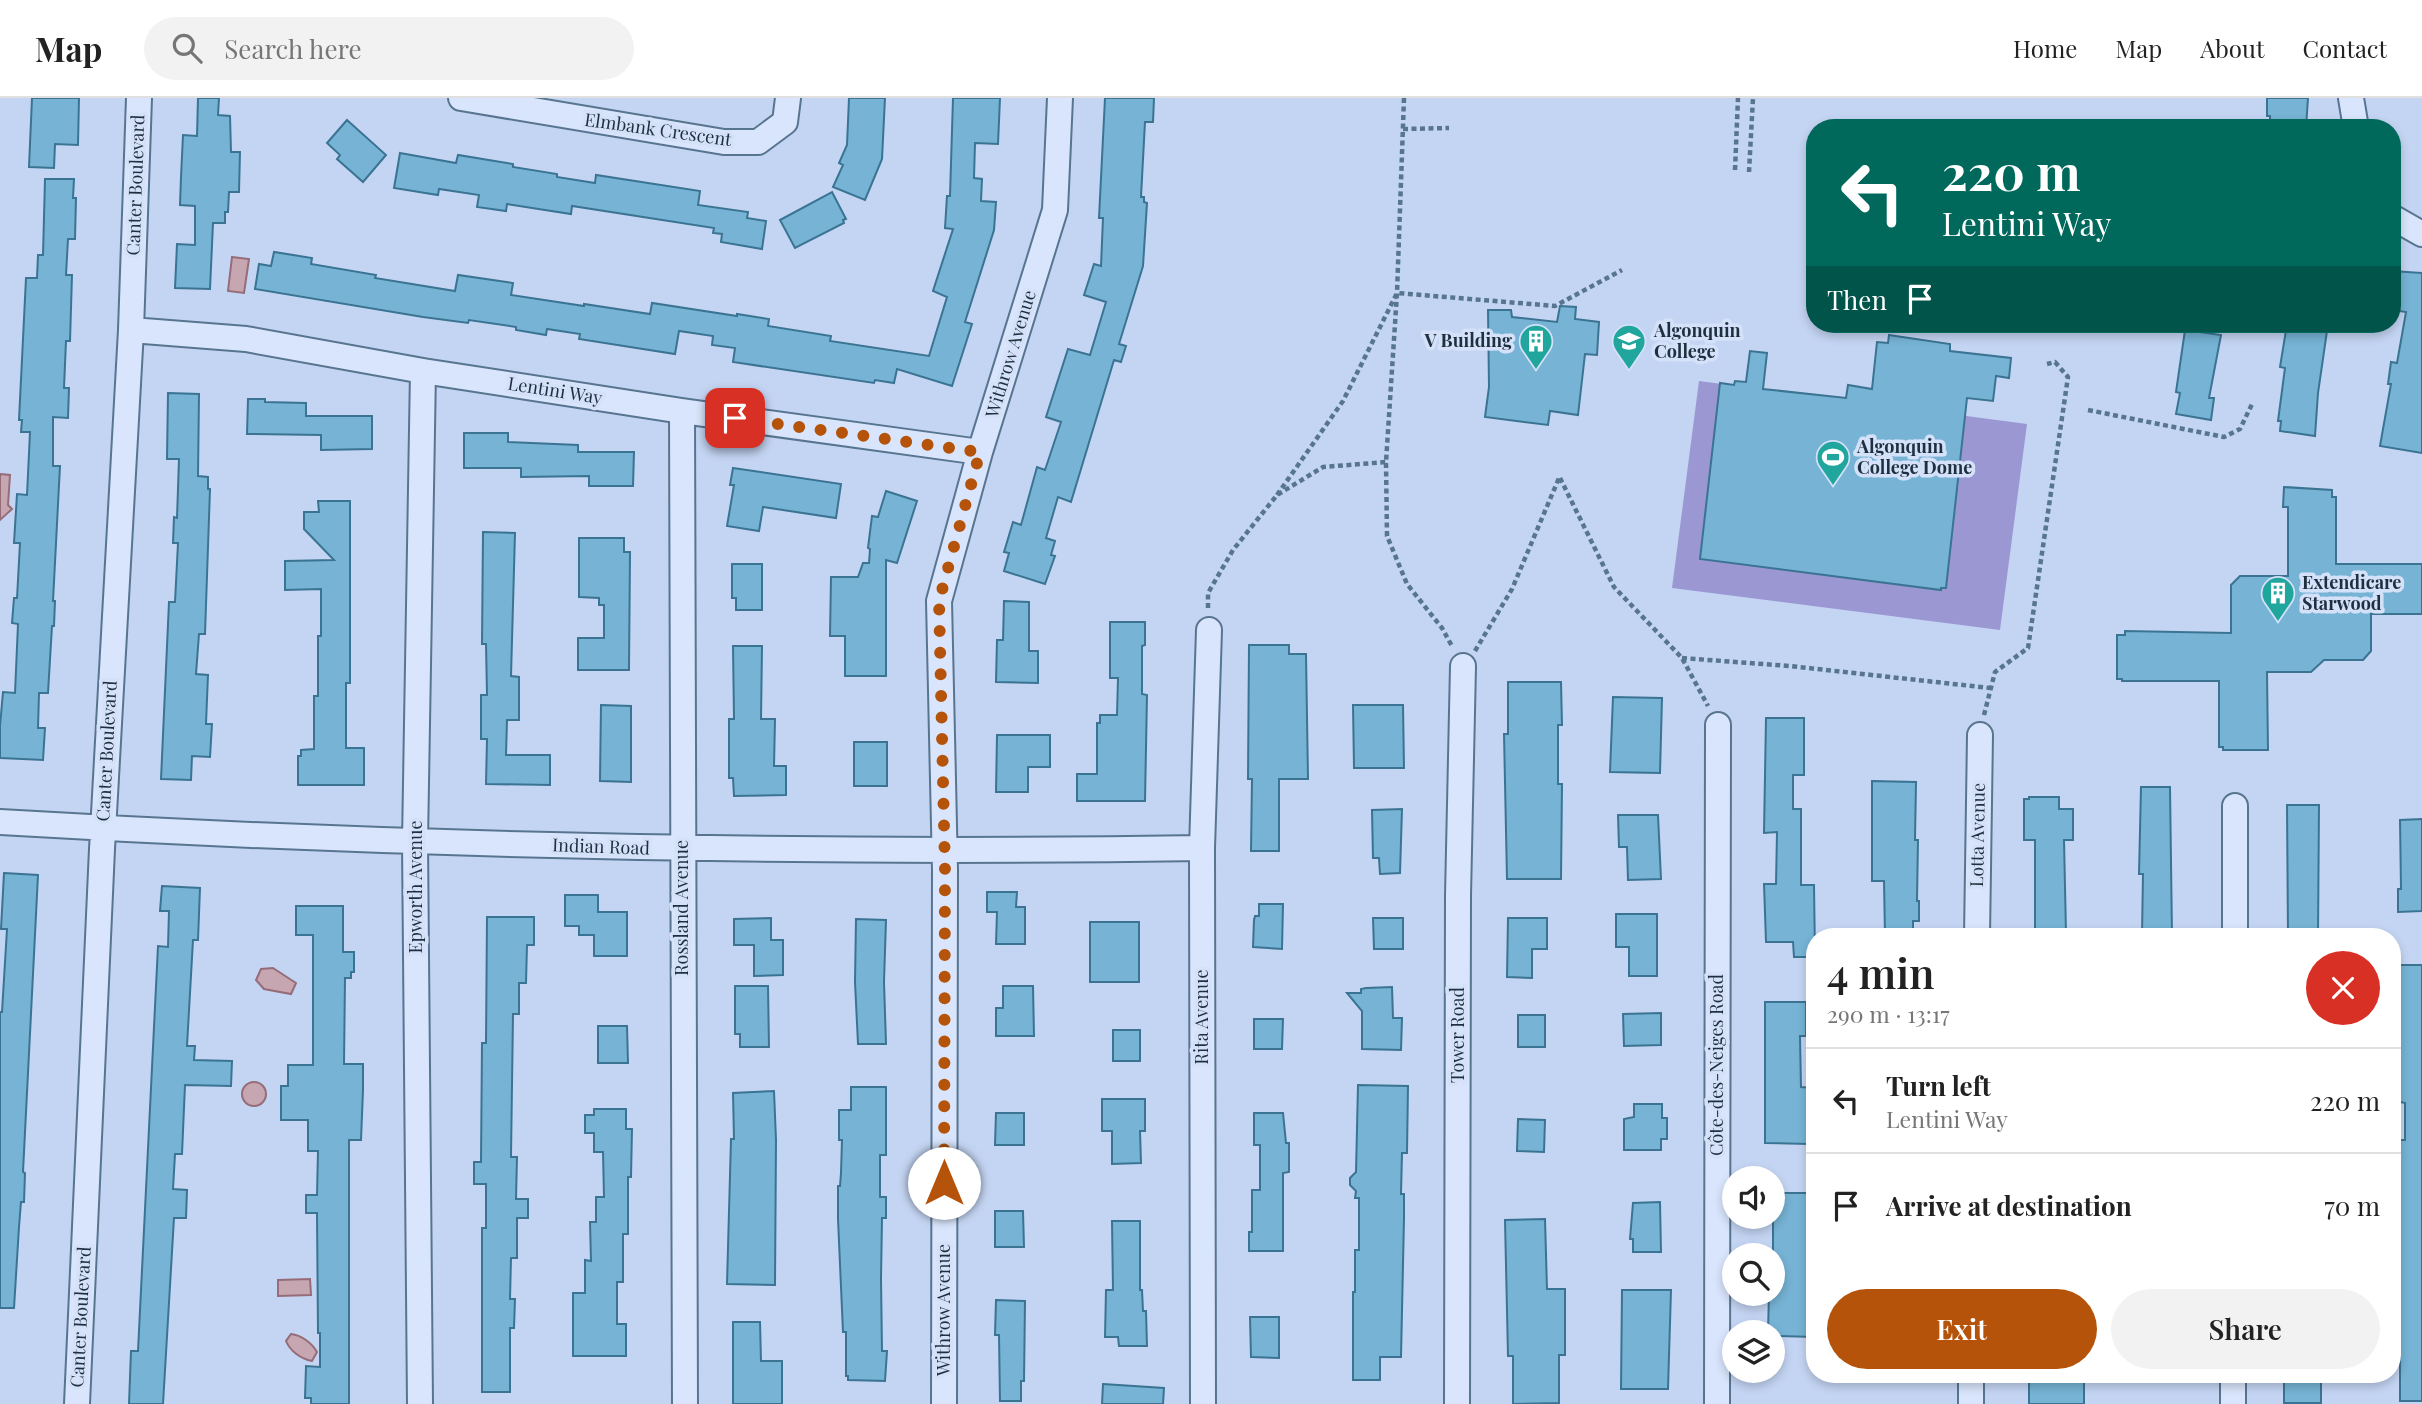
<!DOCTYPE html>
<html lang="en">
<head>
<meta charset="utf-8">
<style>
  body { margin:0; font-family:"Playfair Display",serif; background:#f2f2f2; color:#222; height:100vh; display:flex; flex-direction:column; font-size:26px; white-space:nowrap }
  * { box-sizing:border-box; margin:0 }
  p { font-size:23px; color:#767676 }
  .icon { flex:none; width:38px; height:38px; fill:none; stroke:currentColor; stroke-width:2; stroke-linecap:round; stroke-linejoin:round }
  .map { position:relative; flex:1; overflow:hidden }
  .panel { position:absolute; left:1806px; top:830px; width:595px; height:455px; display:flex; flex-direction:column; background:#fff; border-radius:28px; box-shadow:0 4px 10px #0003 }
  .panel>* { flex:none }
  .top-card { position:absolute; left:1806px; top:21px; width:595px; height:214px; border-radius:28px; box-shadow:0 4px 10px #0003; background:#00695c; color:#fff; overflow:hidden }
  .tools { position:absolute; left:1722px; top:1068px; display:grid; gap:14px }
  .tools a { display:grid; place-items:center; width:63px; height:63px; border-radius:50%; background:#fff; box-shadow:0 4px 10px #0003; font-size:35px }
  .pin { position:absolute; display:grid; place-items:center; width:60px; height:60px; color:#fff; margin:-30px; border-radius:14px; box-shadow:0 4px 10px #0006 }
  .me { position:absolute; width:77px; margin:-38px; rotate:0deg; stroke-linejoin:round; filter:drop-shadow(0 0 5px #0008) }
  .turn { display:flex; align-items:center; gap:24px; height:147px; padding:0 21px; font-size:32px }
  .turn .icon { width:91px; height:91px; stroke-width:2.5 }
  .turn b { display:block; font-size:49px; line-height:60px }
  .then { display:flex; align-items:center; height:66px; padding:0 21px; background:#0003; gap:14px; font-size:26px }
  .round { display:grid; place-items:center; flex:none; width:74px; height:74px; border-radius:37px; background:#f2f2f2 }
  .summary { display:flex; align-items:center; justify-content:space-between; height:119px; padding:0 21px }
  h1 { font-size:42px; font-weight:600; line-height:52px }
  .button { display:flex; gap:14px; margin-top:auto; padding:14px 21px }
  .button a { flex:1; height:80px; border-radius:42px; background:#b45309; color:#fff; font-size:28px; font-weight:600; line-height:80px; text-align:center }
  .button a+a { background:#f2f2f2; color:#222 }
  ul { padding:0; list-style:none }
  li { display:flex; align-items:center; gap:21px; height:105px; padding:0 21px; border-top:2px solid #e0e0e0 }
  li div { flex:1 }
  li b { display:block; font-size:26px }
  li em { font-style:normal }
  header { display:flex; align-items:center; gap:42px; box-sizing:border-box; height:98px; padding:0 35px; background:#fff; border-bottom:2px solid #e0e0e0 }
  header strong { font-size:33px }
  nav { display:flex; gap:38px; margin-inline-start:auto; font-size:24px }
  .search { width:490px; height:63px; background:#f2f2f2; display:flex; align-items:center; gap:18px; box-sizing:border-box; padding:0 24px; border-radius:38px; color:#767676; font-size:26px }
  .map>svg:first-child { display:block }
  .green { fill:#9a97d3 }
  .water { fill:#c6a7b1; stroke:#956c78; stroke-width:2 }
  .building { fill:#76b3d5; stroke:#3b7492; stroke-width:2 }
  .lines { fill:none; stroke-linecap:round; stroke-linejoin:round }
  .minor-casing { stroke:#587590; stroke-width:28 }
  .path { stroke:#587590; stroke-width:4.5; stroke-dasharray:5 3.5; stroke-linecap:butt }
  .minor { stroke:#d9e5fc; stroke-width:24 }
  .route { stroke:#b45309; stroke-width:12; stroke-dasharray:0 21.6 }
  .labels { text-anchor:middle; stroke-width:7; stroke-linejoin:round; paint-order:stroke }
  .street-label { font-size:18px; fill:#1e303f; stroke:#d5e1f9 }
  .poi-label { font-size:18px; font-weight:bold; fill:#1e303f; stroke:#d5e1f9; text-anchor:start }
</style>
</head>
<body>
<header>
<strong>Map</strong>
<div class="search"><svg class="icon" aria-label="search" viewBox="0 0 24 24"><circle cx="10" cy="10" r="6"/><path d="M15 15l6 6"/></svg>Search here</div>
<nav><a>Home</a><a>Map</a><a>About</a><a>Contact</a></nav>
</header>
<div class="map">
<svg width="2422" height="1306" viewBox="0 0 2422 1306">
  <rect width="100%" height="100%" fill="#c4d5f3"/>
  <path class="green" d="M1699,283L2027,326L2000,532L1672,490Z"/>
  <path class="water" d="M232,159L249,161L244,195L228,193Z
    M0,376L10,377L8,407L12,411L0,422Z
    M273,870L296,885L291,896L264,891L256,882L261,871Z
    M242 996a12 12 0 1 1 24 0a12 12 0 1 1-24 0Z
    M310,1181L311,1197L278,1198V1182Z
    M291,1236C301,1237 312,1245 317,1254L312,1263C301,1261 290,1253 286,1243Z"/>
  <path class="building" d="M32,0H79L78,47L55,46L54,70L29,69Z
    M198,0H219L218,17L230,18L231,54H240L239,94H229L228,114H225V125H213L210,191L175,190L177,146L195,147V108L180,107L181,79L183,37L197,38Z
    M849,0H885L882,61L865,102L833,89L843,67L839,65L847,47Z
    M953,0H1000L998,46L975,45L974,80L982,81L981,103L996,104L994,132L965,224L972,226L952,288L897,271L894,285L875,282L874,285L733,264L735,250L712,247L713,238L679,233L675,256L579,241L580,236L547,231L546,237L516,232V229L469,222L468,225L423,219L255,191L259,166L271,168L274,154L312,160L311,166L376,177L375,180L455,193L458,177L513,185L511,197L584,208V206L650,216L652,205L737,218V216L769,221L768,228L831,238L830,243L929,258L947,199L933,193L953,131L945,130L947,98H950Z
    M1105,0H1154L1153,24H1145L1141,99H1144V104L1147,105L1143,168L1119,246L1126,248L1121,264L1114,262L1071,404L1058,399L1046,440L1055,443L1051,457L1055,458L1045,486L1004,473L1009,455L1004,454L1013,424L1021,427L1037,369L1045,372L1061,324L1046,319L1068,251L1090,257L1106,204L1084,197L1094,166L1101,168L1103,120H1099Z
    M2267,0H2308L2306,30H2270V18H2267Z
    M347,22L386,57L363,84L337,61L340,57L327,45Z
    M400,55L456,65L458,57L513,66V69L557,76V79L595,85L596,77L700,93L698,107L748,114L747,120L766,123L762,151L721,144L722,136L713,135L714,130L572,108L571,116L507,106L506,113L477,109L479,97L439,91L438,97L394,90Z
    M45,81H74L73,100H76L75,141H68L66,177H72L70,243H66L64,290H69L68,320L53,319V368H60L53,503H55L54,528H52L48,595H39L38,630H45L43,662L0,660V628L3,594L15,595L18,526L12,525L14,500H17L20,445H14L17,396L27,397L30,334H21L22,322H19L26,180H37L38,157H43Z
    M832,94L846,121L843,122L844,125L795,150L780,122Z
    M2392,173L2422,175V355L2380,348L2391,286H2388L2391,264L2397,265L2406,214L2392,212Z
    M1560,208L1576,209L1575,221L1599,224L1597,257L1585,256L1578,317L1550,313L1548,327L1485,319L1489,289L1488,212H1511L1512,219L1557,224Z
    M2287,226H2324L2323,233H2327L2318,295L2315,338L2280,333L2281,323H2278L2285,270L2280,269Z
    M2185,232L2221,237L2209,300H2214L2211,322L2176,316L2180,295L2176,294Z
    M1889,237L1950,246V253L2011,260L2009,280L1996,278L1993,303L1967,300L1946,490H1941V492L1700,461L1720,285L1734,287L1735,283L1746,284L1750,253L1767,255L1763,291L1846,300L1848,287L1872,291L1877,244L1888,245Z
    M168,295L199,296L198,378L208,379V391H210L205,536H199L196,576L208,577L206,626H212L210,659L192,658L191,682L161,681L169,504H175L178,445H173L174,419L177,420L179,361H167Z
    M248,301H265V304L306,305V318H372V351L321,352V337L247,336Z
    M464,335H508V344L578,347V354H634L633,388H589V378L521,379V370H464Z
    M733,370L841,386L836,420L763,409L759,433L727,428L734,387H730Z
    M2284,389L2332,392V399H2336V466H2422V516H2371V553L2363,562H2324L2311,574H2267L2268,652H2223V649H2219V583H2122V581H2117V537H2125V533L2231,535V487L2240,478H2288V409H2283Z
    M886,393L917,403L897,465L886,462V578H845V538H830L831,479H858L863,465H869L870,451L868,450L872,418L878,419Z
    M318,403H350V585H346V650H364V687H298V658H301V652L314,651V598H318V538H321V491L285,492V463L334,462L304,431V414H319Z
    M483,434L515,435L511,578L519,579V622H507L506,657H550V687L486,686L487,641H481V597H487L486,546H482Z
    M579,440H624V454H630L629,572H578V540H604V507H599V500L579,499Z
    M732,466H762V512H736V500H732Z
    M1004,503L1029,504V553H1038V585L996,584L997,542H1003Z
    M1110,524H1145V547L1142,548V596L1147,597L1145,703H1077V676H1097V625H1100V617H1117L1118,580H1110Z
    M1249,547H1289V556H1306L1308,681H1279V753H1251L1252,681H1248Z
    M733,548H762L761,621H775L774,668H786V697L734,698L733,680H729V621H734Z
    M1508,584H1561L1562,627H1558V686H1562L1561,781H1507L1504,636H1508Z
    M1613,599L1662,600L1660,675L1610,674Z
    M601,607L631,608V684L600,683Z
    M1353,607H1403L1404,670H1354Z
    M1766,620H1804V677H1793V711H1801V787H1814L1815,859H1794L1793,844H1766L1764,786H1776L1777,734L1764,735Z
    M997,637H1050V669H1028V694H996Z
    M854,644H887V688H854Z
    M1872,683L1916,684L1915,742H1918L1917,803H1919V823H1913V838H1885L1884,783H1872Z
    M2141,689H2170L2172,838H2142L2143,776H2139Z
    M2029,699H2059V711H2073V742H2064L2066,835H2035V742H2024V701H2029Z
    M2287,707H2319L2318,838H2288Z
    M1402,711L1400,775L1380,776L1379,760H1373L1372,712Z
    M1618,717H1658L1661,781L1628,782L1627,749H1619Z
    M2422,721V813L2398,814V791H2401L2400,722Z
    M4,775L38,777L23,1074L25,1075L24,1104H21L19,1129L14,1210H0V914H2L7,831H1Z
    M162,788L200,790L198,842H193L187,948H195L194,962L232,963L231,988L185,987L182,1056H175L173,1091L187,1092L186,1120H174L163,1306H129L131,1253H138L158,848L168,849L169,813H160Z
    M987,794H1017L1016,809H1025V846H996L997,814H987Z
    M565,797H598V814H627V858H594V837H579V828H565Z
    M1259,806H1283L1282,851L1253,849L1254,822L1255,818H1259Z
    M296,808H343V854H354V874H351V880H345L344,966H363V992L361,1042H349V1306H311V1300H305L306,1268L320,1269V1235H318L317,1115H306V1097H317L318,1053H308V1022H281V988H288V967H313V837H296Z
    M1616,816H1657V878H1629V849H1616Z
    M487,819H534V847H527L526,885H519V916H513L511,1059H517L516,1101H528V1120H517V1160H511L510,1201H515L514,1230H510V1294H482V1130H486V1086H474V1064H481L482,945H486Z
    M771,820V842H783V877L754,878V847H734V821Z
    M1373,820H1403V851H1374Z
    M1508,820H1547V851H1532V880L1507,879Z
    M856,821L886,822L884,884L886,946H858L855,884Z
    M1090,824H1139V884H1090Z
    M2400,867H2422V1303H2400V1193L2396,1192L2398,1069H2400V1042H2405V1005L2400,1004Z
    M735,888H768L769,949H740V936H735Z
    M1003,888H1033L1034,938H996V910H1003Z
    M1392,889L1393,920H1402L1401,952L1362,951V913L1347,895H1361V891L1366,890Z
    M1765,904H1806V938H1800L1801,989L1815,990L1814,1014H1809V1046L1765,1045Z
    M1661,915V947L1624,948L1623,916Z
    M1518,917H1545V949H1518Z
    M1254,921H1283L1282,951H1254Z
    M598,928H627L628,965H598Z
    M1113,932H1140V963H1113Z
    M1358,987L1408,988L1407,1055H1402L1401,1096H1404V1120L1401,1259H1380V1282H1353V1194H1355V1152H1359V1100H1355L1356,1093L1350,1087V1080L1356,1074Z
    M851,989H886V1057H880V1099H886V1120H882L881,1181L882,1253H887L885,1283L848,1282V1278H846V1234H843L838,1121V1088H840L841,1075L842,1042H839V1012H851Z
    M774,993L776,1042L775,1187L727,1186L731,1041H734L733,995Z
    M1102,1001H1145V1033H1140L1141,1065L1112,1066V1033H1102Z
    M1634,1006H1662V1020H1667V1041H1661V1052H1624V1021L1634,1019Z
    M594,1011H626V1031H632L631,1079H628V1136H623V1184H617V1226H626V1258H573V1195H585V1162L591,1163L590,1124H596V1099H604L603,1054H594V1035H585V1017H594Z
    M996,1015H1024V1047H995Z
    M1254,1015H1283L1286,1045H1289V1074L1283,1075V1153H1249V1134H1252V1092H1260V1047H1254Z
    M1518,1021L1545,1022L1544,1054L1517,1053Z
    M1773,1095H1815V1239L1773,1238V1234H1768L1769,1195H1773Z
    M1660,1104L1661,1154H1633V1141H1630L1633,1105Z
    M995,1113H1023L1024,1149H995Z
    M1545,1121L1547,1191H1565V1257H1559V1305L1513,1306V1258H1508L1505,1122Z
    M1112,1123H1140V1192H1142L1143,1213H1146L1147,1248H1119L1118,1239H1105L1106,1192H1113Z
    M1622,1192H1671L1668,1291H1621Z
    M996,1202L1025,1203L1024,1283H1021V1303H1000L999,1237H995Z
    M1250,1219H1279V1260L1251,1259Z
    M733,1224H760L761,1263H782V1306H733Z
    M2029,1276H2084V1306H2029Z
    M2284,1276H2321V1305H2284Z
    M1103,1286L1164,1290L1163,1306H1102Z"/>
  <g class="lines">
    <defs>
      <path id="minor" d="M461,0L724,44H758L785,24L788,0
        M2351,0L2356,30
        M2392,119L2422,136
        M131,232L246,241L423,273L682,313L980,354
        M682,313L685,1306
        M0,724C401,748 801,756 1202,750
        M1977,838L1980,637
        M2235,838V708
        M77,1306L102,751L131,232L139,0
        M420,1306L415,744L423,273
        M944,1306L945,772L939,503L980,354L1055,112L1060,0
        M1203,1306L1202,750L1209,532
        M1457,1306L1458,798L1463,568
        M1717,1306L1718,627
        M1971,1306V1276
        M2233,1306V1276"/>
    </defs>
    <use href="#minor" class="minor-casing"/>
    <path class="path" d="M1404,0L1397,195L1386,364L1387,438L1407,486L1442,530L1453,550
      M1403,31L1449,30
      M1735,72L1738,0
      M1749,74L1753,0
      M2088,312L2224,339L2240,331L2253,304
      M1560,380L1614,489L1682,560L1708,608
      M1277,397L1343,303L1397,195L1555,208L1622,172
      M1208,510V495L1233,452L1277,397L1323,369L1386,364
      M1475,553L1512,491L1559,380
      M1682,560L1790,568L1990,590
      M1984,617L1995,574L2028,550L2068,279L2055,264L2047,266"/>
    <use href="#minor" class="minor"/>
  </g>
  <g class="lines">
    <path class="route" d="M735,320L980,354L939,503L945,772L944,1085"/>
  </g>
  <defs>
    <symbol id="building-pin" viewBox="-11 -11 22 30"><path d="M0 17L-7.5 6A9.5 9.5 0 1 1 7.5 6Z" fill="#21a69e" stroke="#d5e1f9"/><path d="M-4-6H4V6H1V3H-1V6H-4ZM-2.5-4.3h1.7v1.8h-1.7ZM.8-4.3h1.7v1.8H.8ZM-2.5-1h1.7V.8h-1.7ZM.8-1h1.7V.8H.8Z" fill="#fff"/></symbol>
    <symbol id="university-pin" viewBox="-11 -11 22 30"><path d="M0 17L-7.5 6A9.5 9.5 0 1 1 7.5 6Z" fill="#21a69e" stroke="#d5e1f9"/><path d="M0-5L7-2L0 1L-7-2ZM-4 1L0 2.5L4 1V4Q0 6-4 4Z" fill="#fff"/></symbol>
    <symbol id="stadium-pin" viewBox="-11 -11 22 30"><path d="M0 17L-7.5 6A9.5 9.5 0 1 1 7.5 6Z" fill="#21a69e" stroke="#d5e1f9"/><path d="M0-5a6.5 5 0 1 0 0 10a6.5 5 0 1 0 0-10ZM-3.5-1.8h7v3.6h-7Z" fill="#fff"/></symbol>
  </defs>
  <g fill-rule="evenodd">
    <use href="#building-pin" x="1517" y="224" width="38" height="52"/>
    <use href="#university-pin" x="1610" y="224" width="38" height="52"/>
    <use href="#stadium-pin" x="1814" y="340" width="38" height="52"/>
    <use href="#building-pin" x="2259" y="476" width="38" height="52"/>
  </g>
  <g class="labels">
    <g class="street-label">
      <text transform="translate(658 32) rotate(8)" y="6">Elmbank Crescent</text>
      <text transform="translate(136 87) rotate(-88)" y="6">Canter Boulevard</text>
      <text transform="translate(1011 256) rotate(-73)" y="6">Withrow Avenue</text>
      <text transform="translate(555 293) rotate(9)" y="6">Lentini Way</text>
      <text transform="translate(107 653) rotate(-87)" y="6">Canter Boulevard</text>
      <text transform="translate(1978 737) rotate(-89)" y="6">Lotta Avenue</text>
      <text transform="translate(601 749) rotate(2)" y="6">Indian Road</text>
      <text transform="translate(416 789) rotate(-90)" y="6">Epworth Avenue</text>
      <text transform="translate(682 810) rotate(-90)" y="6">Rossland Avenue</text>
      <text transform="translate(1202 919) rotate(-90)" y="6">Rita Avenue</text>
      <text transform="translate(1458 937) rotate(-90)" y="6">Tower Road</text>
      <text transform="translate(1717 967) rotate(-90)" y="6">Côte-des-Neiges Road</text>
      <text transform="translate(944 1212) rotate(-90)" y="6">Withrow Avenue</text>
      <text transform="translate(81 1219) rotate(-87)" y="6">Canter Boulevard</text>
    </g>
    <g class="poi-label">
      <text x="1654" y="239">Algonquin<tspan x="1654" dy="21">College</tspan></text>
      <text x="1512" y="249" text-anchor="end">V Building</text>
      <text x="1857" y="355">Algonquin<tspan x="1857" dy="21">College Dome</tspan></text>
      <text x="2302" y="491">Extendicare<tspan x="2302" dy="21">Starwood</tspan></text>
    </g>
  </g>
</svg>
<div class="tools">
<a><svg class="icon" aria-label="sound" viewBox="0 0 24 24"><path d="M4 9h4l5-4v14l-5-4H4zM17 9q2 3 0 6"/></svg></a>
<a><svg class="icon" aria-label="search" viewBox="0 0 24 24"><circle cx="10" cy="10" r="6"/><path d="M15 15l6 6"/></svg></a>
<a><svg class="icon" aria-label="layers" viewBox="0 0 24 24"><path d="M12 4l9 5-9 5-9-5zM3 14l9 5 9-5"/></svg></a>
</div>
<div class="pin" style="left:735px;top:320px;background:#d93025"><svg class="icon" aria-label="arrive" viewBox="0 0 24 24"><path d="M6 21V4h12l-3 4 3 4H6"/></svg></div>
<svg class="me" style="left:944px;top:1085px" viewBox="-20 -20 40 40"><circle r="19" fill="#fff"/><path d="M0-13L10 11 0 6-10 11z" fill="#b45309"/></svg>
<div class="top-card">
<div class="turn"><svg class="icon" aria-label="left" viewBox="0 0 24 24"><path d="M17 20v-9H6M10 6l-5 5 5 5"/></svg><div><b>220 m</b>Lentini Way</div></div>
<div class="then">Then<svg class="icon" aria-label="arrive" viewBox="0 0 24 24"><path d="M6 21V4h12l-3 4 3 4H6"/></svg></div>
</div>
<section class="panel">
<div class="summary"><div><h1>4 min</h1><p>290 m · 13:17</p></div><a class="round" style="background:#d93025;color:#fff"><svg class="icon" aria-label="close" viewBox="0 0 24 24"><path d="M6 6l12 12M18 6L6 18"/></svg></a></div>
<ul>
<li><svg class="icon" aria-label="left" viewBox="0 0 24 24"><path d="M17 20v-9H6M10 6l-5 5 5 5"/></svg><div><b>Turn left</b><p>Lentini Way</p></div><em>220 m</em></li>
<li><svg class="icon" aria-label="arrive" viewBox="0 0 24 24"><path d="M6 21V4h12l-3 4 3 4H6"/></svg><div><b>Arrive at destination</b></div><em>70 m</em></li>
</ul>
<div class="button"><a>Exit</a><a>Share</a></div>
</section>
</div>
</body>
</html>
